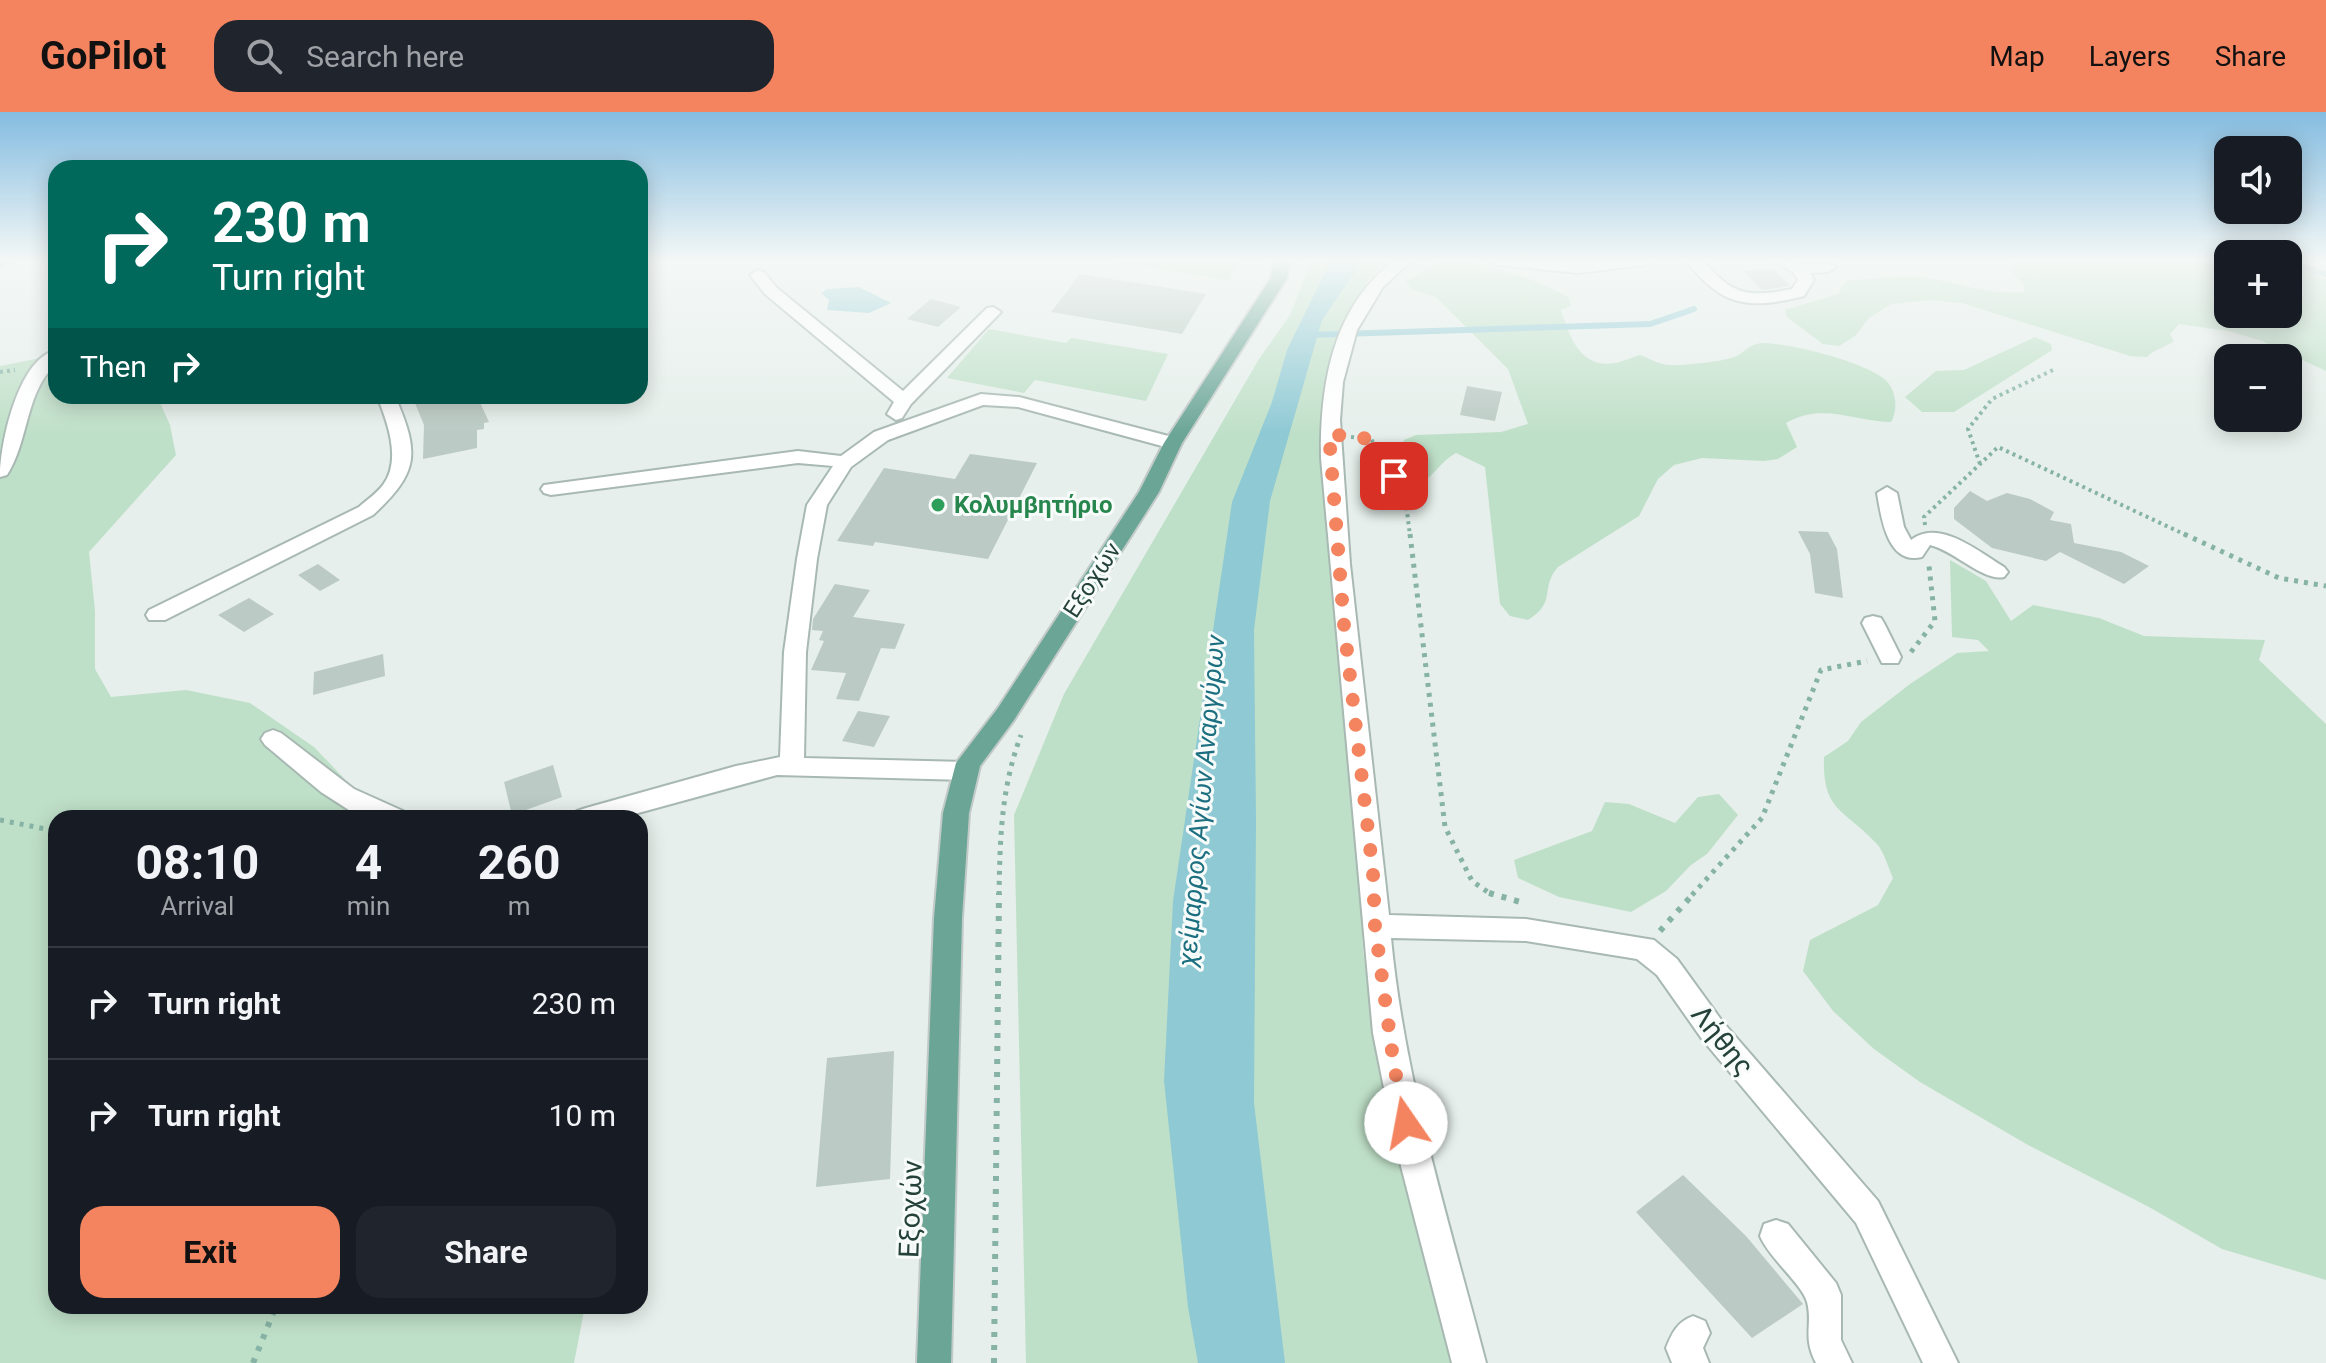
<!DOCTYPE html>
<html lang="en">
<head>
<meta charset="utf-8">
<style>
  body { margin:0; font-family:Roboto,sans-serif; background:#20242c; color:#f1f3f6; height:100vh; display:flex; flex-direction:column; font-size:30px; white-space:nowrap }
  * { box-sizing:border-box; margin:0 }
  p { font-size:26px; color:#9ea1a6 }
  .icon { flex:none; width:44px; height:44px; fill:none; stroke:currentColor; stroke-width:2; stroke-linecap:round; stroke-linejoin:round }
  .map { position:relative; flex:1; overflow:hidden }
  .side { position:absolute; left:48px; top:698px; width:600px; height:504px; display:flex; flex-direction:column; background:#171b24; border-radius:24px; box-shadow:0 4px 20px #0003 }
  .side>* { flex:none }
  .hud { position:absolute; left:48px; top:48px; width:600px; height:244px; border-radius:24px; box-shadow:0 4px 20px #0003; background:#00695c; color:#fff; overflow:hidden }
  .controls { position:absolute; left:2214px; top:24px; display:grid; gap:16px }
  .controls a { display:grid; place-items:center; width:88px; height:88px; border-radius:16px; background:#171b24; box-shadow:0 4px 20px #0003; font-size:40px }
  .pin { position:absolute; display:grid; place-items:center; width:68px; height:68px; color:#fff; margin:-34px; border-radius:16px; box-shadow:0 4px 12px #0006 }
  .me { position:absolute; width:88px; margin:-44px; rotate:348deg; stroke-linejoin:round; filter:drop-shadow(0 0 6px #0008) }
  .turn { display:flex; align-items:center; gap:28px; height:168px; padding:0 32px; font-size:36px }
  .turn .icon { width:104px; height:104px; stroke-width:2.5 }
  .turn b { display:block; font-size:56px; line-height:68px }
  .then { display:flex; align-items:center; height:76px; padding:0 32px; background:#0003; gap:16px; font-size:30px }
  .eta { display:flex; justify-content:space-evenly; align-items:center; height:136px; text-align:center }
  .eta b { font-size:48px; font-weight:700; line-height:56px }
  .action { display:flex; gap:16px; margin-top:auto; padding:16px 32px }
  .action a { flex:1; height:92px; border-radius:24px; background:#f4845f; color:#111; font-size:32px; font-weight:700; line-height:92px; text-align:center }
  .action a+a { background:#20242c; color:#f1f3f6 }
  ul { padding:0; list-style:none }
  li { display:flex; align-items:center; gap:24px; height:112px; padding:0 32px; border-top:2px solid #363941 }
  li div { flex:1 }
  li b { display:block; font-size:30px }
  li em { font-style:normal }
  header { display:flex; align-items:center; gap:48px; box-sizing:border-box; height:112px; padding:0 40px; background:#f4845f; color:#111 }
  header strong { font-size:38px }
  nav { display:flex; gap:44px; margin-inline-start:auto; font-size:28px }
  .search { width:560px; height:72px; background:#20242c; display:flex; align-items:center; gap:20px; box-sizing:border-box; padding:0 28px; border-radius:24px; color:#9ea1a6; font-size:30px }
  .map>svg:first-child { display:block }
  .green { fill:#bfe0c8 }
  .water { fill:#8ec9d4 }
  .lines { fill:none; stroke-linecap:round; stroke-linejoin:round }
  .stream { stroke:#8ec9d4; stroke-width:6 }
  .building { fill:#bbcac4 }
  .minor-casing { stroke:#a8b8b2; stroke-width:4 }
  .major-casing { stroke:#c2cac8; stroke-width:4 }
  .path-far2 { stroke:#86b3a5; stroke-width:4; stroke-dasharray:3 4; stroke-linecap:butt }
  .path-far1 { stroke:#86b3a5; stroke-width:5; stroke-dasharray:4 6; stroke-linecap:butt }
  .path { stroke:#86b3a5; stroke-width:6; stroke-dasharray:5 8; stroke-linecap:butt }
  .minor { fill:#fff; fill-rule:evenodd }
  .major { fill:#6aa596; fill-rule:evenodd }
  .route { stroke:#f4845f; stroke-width:14; stroke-dasharray:0 25.2 }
  .leisure-dot { fill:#2e9e5b; stroke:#f7fbf9; stroke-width:3 }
  .labels { text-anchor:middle; stroke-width:6; stroke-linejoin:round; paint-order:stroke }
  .leisure-label { font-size:24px; font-weight:bold; fill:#27864d; stroke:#f7fbf9; text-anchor:start }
  .street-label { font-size:24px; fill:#24423a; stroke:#f7fbf9 }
  .water-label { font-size:26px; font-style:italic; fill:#1c6f80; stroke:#f7fbf9 }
  .near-street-label { font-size:28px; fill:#24423a; stroke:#f7fbf9 }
</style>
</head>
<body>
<header>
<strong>GoPilot</strong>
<div class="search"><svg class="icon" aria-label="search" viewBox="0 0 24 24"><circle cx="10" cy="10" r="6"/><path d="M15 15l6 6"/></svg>Search here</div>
<nav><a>Map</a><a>Layers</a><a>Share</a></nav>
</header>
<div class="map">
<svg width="2326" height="1251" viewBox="0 0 2326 1251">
  <rect width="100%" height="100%" fill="#e6efeb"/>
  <path class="green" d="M1101,148H1241L1229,168Z
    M1312,148H1386L1369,167L1342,219L1323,360L1356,698L1363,837L1376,946L1452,1251H1026L1014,703L1064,582L1259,247L1290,203Z
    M2014,148H2228V202H2288V154L2326,167V259L2262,229L2228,219L2179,212L2170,222L2174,229C2165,236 2154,237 2147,245L2130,244L1962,191L1931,188L1891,192L1869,206L1855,224L1839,234L1823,232L1787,205L1785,198L1838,182L1846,169C1873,167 1898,162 1926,166C1959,171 1990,183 2024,180L2025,174L2012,160Z
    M1449,149C1480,149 1544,169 1569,186L1571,194L1561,198C1570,225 1580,257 1615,251C1623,250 1632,245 1640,243C1649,246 1660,253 1669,253C1681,254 1728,249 1737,244C1747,238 1751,231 1764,231C1793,232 1860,249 1883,266C1896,275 1899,297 1891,310C1854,309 1821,290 1786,311L1797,335L1778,347L1764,349L1702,346L1674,353L1658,367L1639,404L1558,455C1539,477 1558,489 1528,508L1510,504L1500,492L1485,355L1456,341C1440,350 1434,364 1419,373L1406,366L1400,356L1405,347L1401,337L1404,328L1416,323L1501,320L1528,312L1508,257L1436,185L1411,177L1406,169L1437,151Z
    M989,217L1066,231L1071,226L1168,242L1146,289L1035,268L1024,281L947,266Z
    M2035,225L2051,232L2052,238L1954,300H1922L1905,285L1936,259L1964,258Z
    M56,243V284H157L170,313L176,343L89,440L95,499V557L111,585L186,578L250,591L314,635L382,706H56V1194H585L574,1251H0V254Z
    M1950,448L1986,469L2011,509L2033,493L2099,506L2144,524L2265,528L2259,548L2326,612V1168L2222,1137L2149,1095L2028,1033L1920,970L1874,937L1833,899L1803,859L1810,828L1878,793L1893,766C1888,755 1884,740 1877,732C1845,697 1822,700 1824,645L1848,629L1861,610L1910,572L1957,541L1989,539L1978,528L1952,525Z
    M1719,682L1738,703L1707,742L1691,753L1666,779L1631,800L1559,785L1518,766L1514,748L1592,719L1605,690L1629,692L1675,711L1698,685Z"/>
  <path class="water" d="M1331,148H1363L1322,208L1270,389L1254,518L1256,707L1254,991L1285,1251H1198L1188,1195L1164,969L1173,789L1232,390L1272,290L1287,238Z
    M859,175L891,191L869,201L827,198L829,188L821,181L827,177Z"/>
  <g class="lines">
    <path class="stream" d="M2288,151L2326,162
      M1310,223L1650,212L1694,197"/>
  </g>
  <path class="building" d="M1773,156L1790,174L1762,178L1743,159Z
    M1080,162L1206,182L1182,222L1051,200Z
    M931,187L961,195L938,215L907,207Z
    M1467,274L1502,280L1495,309L1460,303Z
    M412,284H477L489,310L484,311V317L477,318V336L423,347L424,313Z
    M970,342L1037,351L988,447L875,430L873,434L837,429L884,356L955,367Z
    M1970,379L1987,389L2007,381L2030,387L2054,400L2050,408L2071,412L2074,431L2121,440L2149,454L2124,472L2060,440L2046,449L1992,436L1954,407V396Z
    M1798,419L1828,420L1837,437L1843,486L1815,481L1810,442Z
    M318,452L340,468L320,479L298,463Z
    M835,472L870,478L853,505L905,512L895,537L881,536L859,589L836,587L846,561L811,558L824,529L819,528L823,519L812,518L813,507Z
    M249,486L274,502L244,520L218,503Z
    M383,542L385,564L313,583L314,560Z
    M858,599L890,604L874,635L842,629Z
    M553,653L562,685L512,703L504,670Z
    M894,939L890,1067L816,1075L827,946Z
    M1683,1063L1746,1124L1803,1192L1752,1226L1636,1100Z"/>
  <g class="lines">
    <defs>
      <path id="minor" d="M1395,148H1412L1383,175L1357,218L1343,270L1340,308L1350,452L1389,803L1526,807L1654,828L1677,847L1722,909L1878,1089L1958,1251H1923L1856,1111L1702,927L1657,863L1637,847L1526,829L1391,826C1405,972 1449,1109 1486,1251H1452L1395,1031L1373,921L1321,346C1320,273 1332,195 1395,148Z
        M1490,148L1578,151L1652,148L1644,153L1578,161L1498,153Z
        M1686,148H1702C1733,183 1746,186 1792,177L1798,168L1793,160L1773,148C1784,148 1791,150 1801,152C1814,155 1825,147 1836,155L1828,160L1810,161L1814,168L1804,184C1749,198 1721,195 1686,148Z
        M758,158L764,160L777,176L903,279L987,196L993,195L1001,200L911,292L902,306L896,308L887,302L894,290L765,182L750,163Z
        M56,238V252C25,280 29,329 7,363L0,365C0,331 18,247 56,238Z
        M981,282L1019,285L1180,327L1182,331L1173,337L1018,295L983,293L888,328L851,355L827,393L817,447L806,540L804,646L966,650L975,652L978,659L975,666L966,668L777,663L620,706H573L577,699L586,696L736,654L780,645L784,540L797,447L807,393L833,354L798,351L551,383L544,381L541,377L544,373L798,339L841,344L874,320Z
        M377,284H395C420,342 419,360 373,403L165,508H149L146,503L149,498L359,395C367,388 377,381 383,373C402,348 387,309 377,284Z
        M1887,375L1897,381L1904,415L1911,428C1939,406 1979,440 2004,455L2008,460L2004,465C1984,470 1953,438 1930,433L1922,445C1887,454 1881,404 1877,381Z
        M1873,504L1881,506L1884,511L1901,545L1898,551H1882L1862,511L1865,506Z
        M273,618L281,621L354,677L403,699L407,706H365L352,700L321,680L265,633L261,627L265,621Z
        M1776,1108L1788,1112L1836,1171L1841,1183V1228L1852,1251H1816C1802,1224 1813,1213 1807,1190C1802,1172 1769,1146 1760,1124L1764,1112Z
        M1693,1204L1705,1209L1710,1221L1703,1236L1709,1251H1672L1666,1236C1672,1221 1677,1210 1693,1204Z"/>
      <path id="major" d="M0,148H18L0,155Z
        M1274,148H1290L1287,166L1182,331L1159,380L1014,608L980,654L969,701L962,806L951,1251H917L934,806L943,701L956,651L998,596L1139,380L1164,331L1271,166Z"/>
    </defs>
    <use href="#minor" class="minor-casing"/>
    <use href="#major" class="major-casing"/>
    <path class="path-far2" d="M0,260L15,258
      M1351,325L1371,327L1405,383L1410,424
      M1980,352L1968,317L1992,287L2053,258
      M1925,413L1924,405L1998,335L2188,424"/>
    <path class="path-far1" d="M1410,422L1445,715L1472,769L1492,783
      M2184,422L2279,466L2326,474
      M1911,540L1935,509L1929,454
      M0,708L56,719
      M999,783C1000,727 1001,676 1021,623
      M1692,783L1762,706L1821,558L1867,549"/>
    <path class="path" d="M1489,781L1524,791
      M1660,819L1694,781
      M253,1251L276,1194
      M994,1251L999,781"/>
    <use href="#minor" class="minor"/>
    <use href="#major" class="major"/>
  </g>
  <linearGradient id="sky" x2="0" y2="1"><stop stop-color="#84bce0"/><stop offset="0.46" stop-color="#f4f8f6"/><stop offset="1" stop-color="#f4f8f6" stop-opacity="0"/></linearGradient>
  <rect width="2326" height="323" fill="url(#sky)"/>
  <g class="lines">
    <path class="route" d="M1394,364L1371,327L1329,322L1344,513L1373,761L1375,814L1394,954L1406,1011"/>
  </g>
  <circle class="leisure-dot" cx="938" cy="393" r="8"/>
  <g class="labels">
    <g class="leisure-label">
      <text x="954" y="401">Κολυμβητήριο</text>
    </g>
    <g class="street-label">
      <text transform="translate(1092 468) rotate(-57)" y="8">Εξοχών</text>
    </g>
    <g class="water-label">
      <text transform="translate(1201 689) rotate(-85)" y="9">χείμαρρος Αγίων Αναργύρων</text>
    </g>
    <g class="near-street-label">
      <text transform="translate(1723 928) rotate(51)" y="10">Λήθης</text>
      <text transform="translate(910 1097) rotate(-88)" y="10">Εξοχών</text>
    </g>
  </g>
</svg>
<div class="controls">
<a><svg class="icon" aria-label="sound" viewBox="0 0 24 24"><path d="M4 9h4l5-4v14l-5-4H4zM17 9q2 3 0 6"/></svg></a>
<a>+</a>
<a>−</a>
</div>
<div class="pin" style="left:1394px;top:364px;background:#d93025"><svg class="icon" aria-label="arrive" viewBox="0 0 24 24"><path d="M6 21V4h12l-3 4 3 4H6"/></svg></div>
<svg class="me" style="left:1406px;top:1011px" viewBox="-20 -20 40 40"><circle r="19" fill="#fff"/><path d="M0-13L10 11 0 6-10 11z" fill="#f4845f"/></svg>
<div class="hud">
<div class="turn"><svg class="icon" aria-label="right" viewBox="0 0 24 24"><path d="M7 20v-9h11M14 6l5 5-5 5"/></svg><div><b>230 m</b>Turn right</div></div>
<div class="then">Then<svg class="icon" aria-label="right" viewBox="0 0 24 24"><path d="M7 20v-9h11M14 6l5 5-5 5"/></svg></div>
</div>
<section class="side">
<div class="eta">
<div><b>08:10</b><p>Arrival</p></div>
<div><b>4</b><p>min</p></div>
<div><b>260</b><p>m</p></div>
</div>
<ul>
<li><svg class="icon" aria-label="right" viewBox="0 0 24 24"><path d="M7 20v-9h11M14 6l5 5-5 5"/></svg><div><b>Turn right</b></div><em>230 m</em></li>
<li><svg class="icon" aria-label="right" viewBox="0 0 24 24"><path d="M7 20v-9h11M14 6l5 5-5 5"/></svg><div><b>Turn right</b></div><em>10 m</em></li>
</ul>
<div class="action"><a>Exit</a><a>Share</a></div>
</section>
</div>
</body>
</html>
